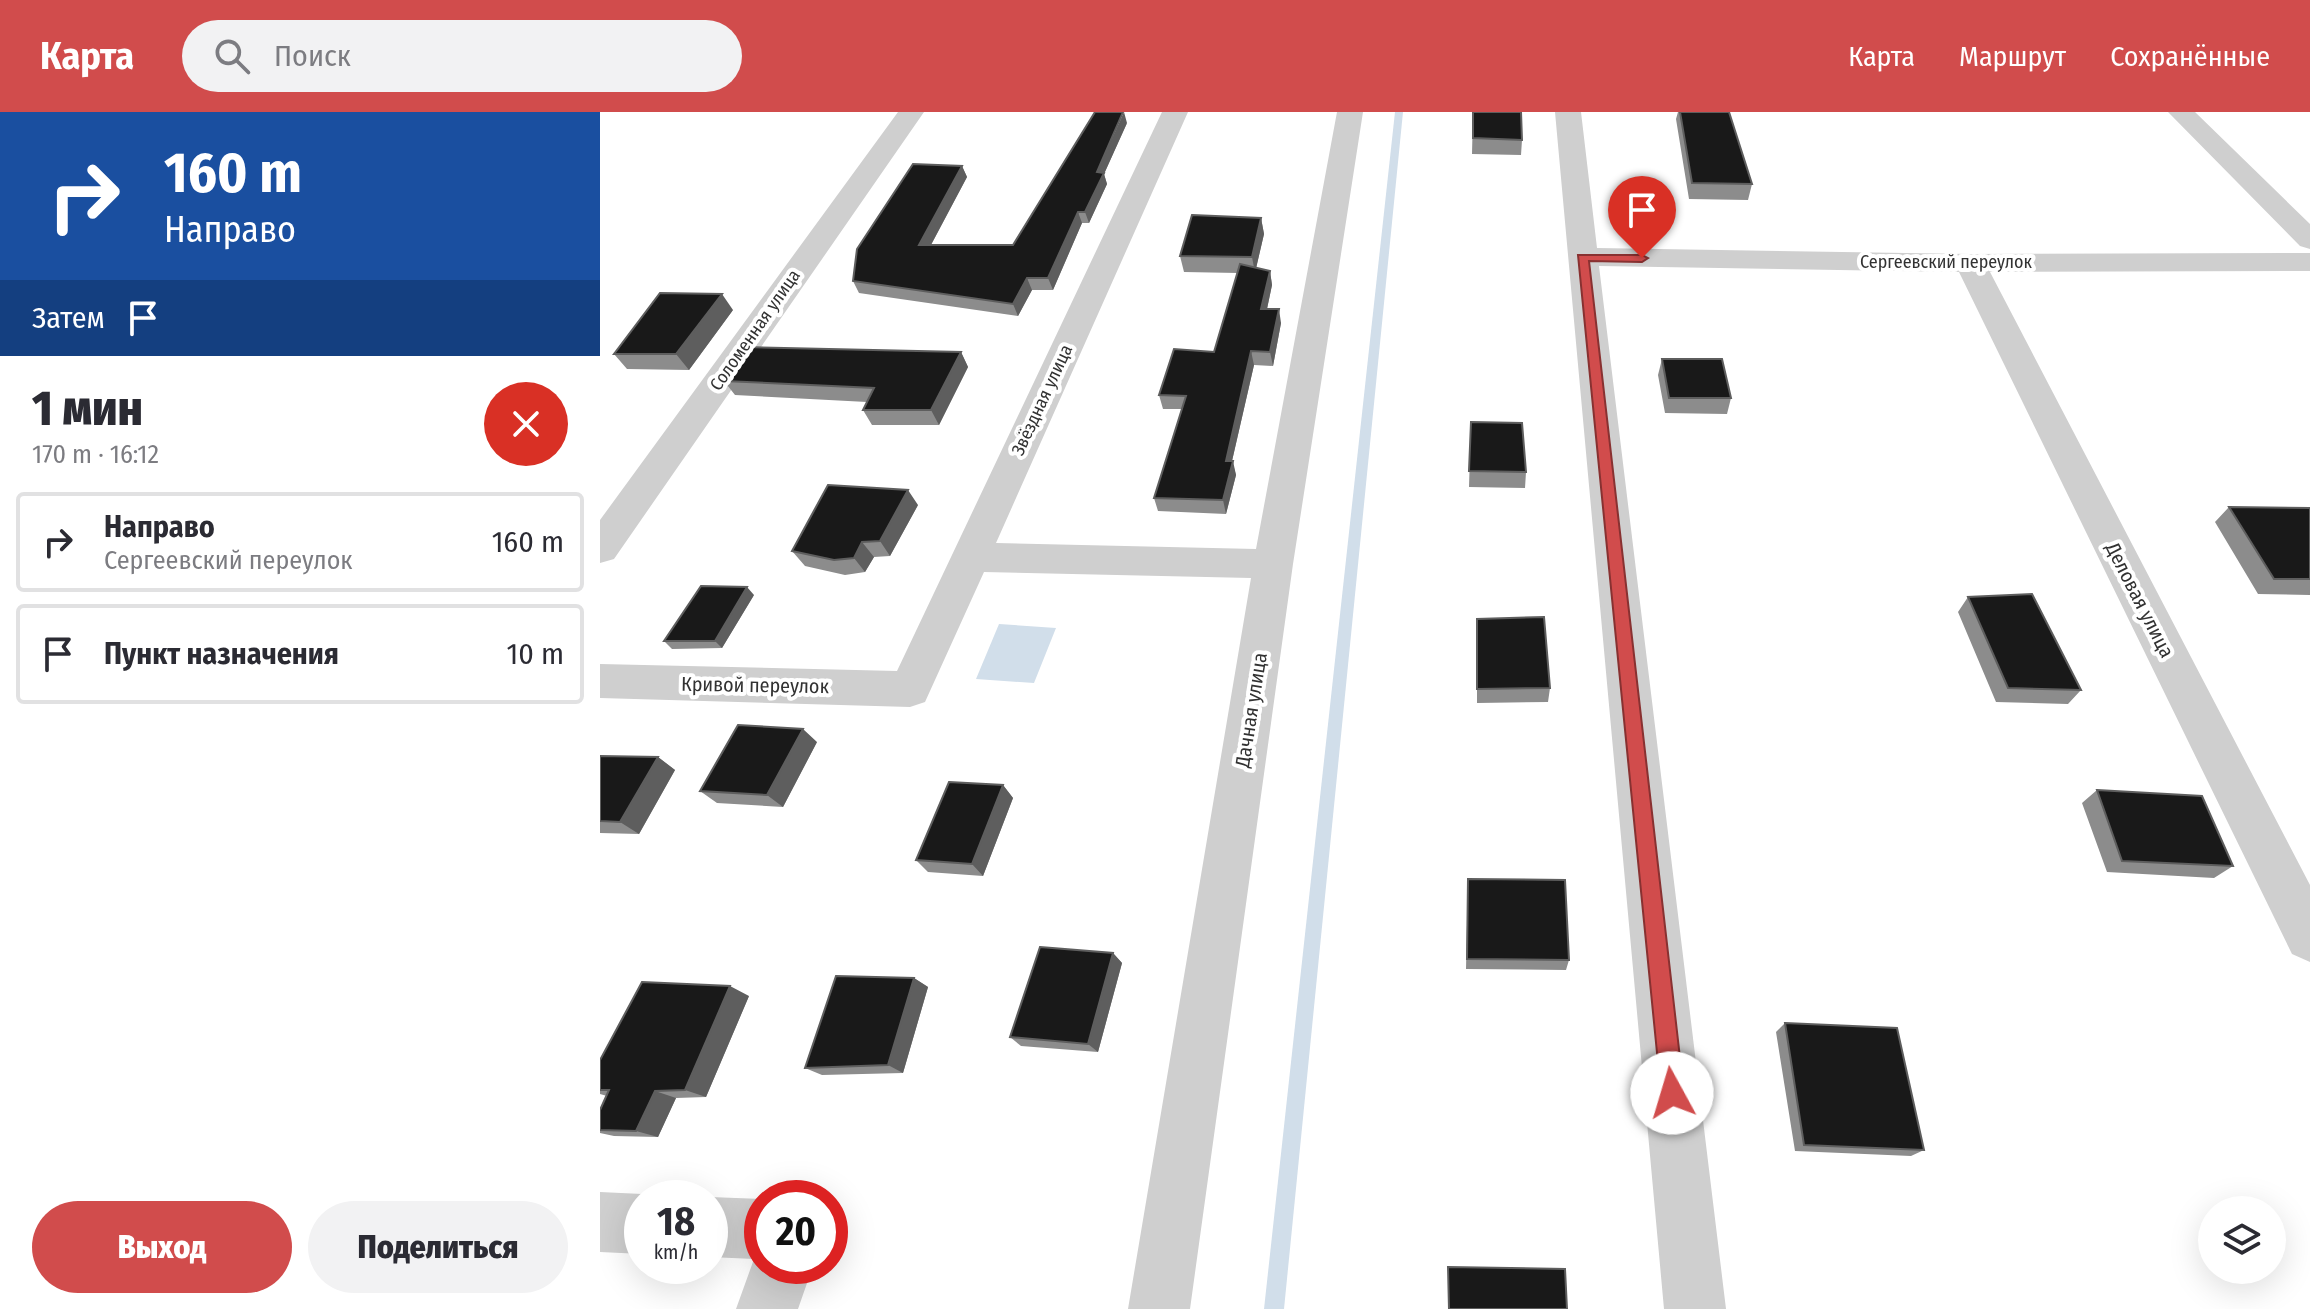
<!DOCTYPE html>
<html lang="ru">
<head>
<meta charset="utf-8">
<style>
  body { margin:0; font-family:"Fira Sans Condensed",sans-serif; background:#f2f2f3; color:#2b2b33; height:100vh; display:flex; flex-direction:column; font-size:30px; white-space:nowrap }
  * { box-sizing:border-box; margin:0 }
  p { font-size:26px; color:#7c7c81 }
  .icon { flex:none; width:44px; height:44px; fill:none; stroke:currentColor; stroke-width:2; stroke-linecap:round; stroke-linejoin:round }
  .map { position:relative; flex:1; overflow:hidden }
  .details { display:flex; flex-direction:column; background:#fff; width:600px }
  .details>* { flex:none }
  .guide { background:#1a4fa0; color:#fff; overflow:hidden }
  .fabs { position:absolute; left:1598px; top:1084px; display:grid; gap:16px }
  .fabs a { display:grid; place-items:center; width:88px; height:88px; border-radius:50%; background:#fff; box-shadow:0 8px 32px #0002; font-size:40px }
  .speed { position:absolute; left:24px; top:1068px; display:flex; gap:16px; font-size:40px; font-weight:700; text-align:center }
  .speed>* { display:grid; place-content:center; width:104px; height:104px; border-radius:50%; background:#fff; box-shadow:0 8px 32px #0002; line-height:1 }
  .speed small { font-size:20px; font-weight:400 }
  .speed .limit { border:12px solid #d22; background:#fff; color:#111 }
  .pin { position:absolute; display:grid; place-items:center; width:68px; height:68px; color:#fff; margin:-82px -34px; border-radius:50% 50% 50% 0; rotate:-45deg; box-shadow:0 0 8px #0007 }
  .pin .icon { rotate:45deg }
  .me { position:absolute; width:88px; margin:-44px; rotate:354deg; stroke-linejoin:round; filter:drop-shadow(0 0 6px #0008) }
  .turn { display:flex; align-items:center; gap:28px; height:168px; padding:0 32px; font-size:36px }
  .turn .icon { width:104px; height:104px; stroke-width:2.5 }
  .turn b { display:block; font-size:56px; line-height:68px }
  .then { display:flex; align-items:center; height:76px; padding:0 32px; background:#0003; gap:16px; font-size:30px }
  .round { display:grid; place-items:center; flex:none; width:84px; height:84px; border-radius:42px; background:#f2f2f3 }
  .overview { display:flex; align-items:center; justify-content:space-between; height:136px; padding:0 32px }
  h1 { font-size:48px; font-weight:800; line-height:60px }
  .action { display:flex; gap:16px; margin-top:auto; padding:16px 32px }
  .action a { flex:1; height:92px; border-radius:48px; background:#d14c4c; color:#fff; font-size:32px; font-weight:800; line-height:92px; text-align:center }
  .action a+a { background:#f2f2f3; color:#2b2b33 }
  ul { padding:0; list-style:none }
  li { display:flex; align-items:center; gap:24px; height:100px; margin:0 16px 12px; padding:0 16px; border:4px solid #e1e1e2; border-radius:8px }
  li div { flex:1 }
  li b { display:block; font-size:30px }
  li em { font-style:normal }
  header { display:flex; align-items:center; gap:48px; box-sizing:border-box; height:112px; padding:0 40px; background:#d14c4c; color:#fff }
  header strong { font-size:38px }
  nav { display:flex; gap:44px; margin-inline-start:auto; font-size:28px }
  .search { width:560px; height:72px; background:#f2f2f3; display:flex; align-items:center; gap:20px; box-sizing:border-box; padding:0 28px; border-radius:44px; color:#7c7c81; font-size:30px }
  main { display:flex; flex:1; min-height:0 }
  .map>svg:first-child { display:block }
  .water { fill:#d1deea }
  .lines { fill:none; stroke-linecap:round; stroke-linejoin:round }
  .stream { fill:#d1deea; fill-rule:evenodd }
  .minor { fill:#cfcfcf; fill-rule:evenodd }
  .wall { fill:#8c8c8c }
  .shaded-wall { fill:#5e5e5e }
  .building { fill:#191919; stroke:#5e5e5e; stroke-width:2 }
  .route { fill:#d14c4c; stroke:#883131; stroke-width:2 }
  .labels { text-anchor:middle; stroke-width:8; stroke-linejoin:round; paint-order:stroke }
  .far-street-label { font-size:18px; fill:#323232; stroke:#fff }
  .street-label { font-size:20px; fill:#323232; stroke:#fff }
</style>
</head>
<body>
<header>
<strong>Карта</strong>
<div class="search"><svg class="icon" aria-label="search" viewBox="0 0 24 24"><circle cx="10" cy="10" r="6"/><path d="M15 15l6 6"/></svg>Поиск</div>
<nav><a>Карта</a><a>Маршрут</a><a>Сохранённые</a></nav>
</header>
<main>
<section class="details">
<div class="guide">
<div class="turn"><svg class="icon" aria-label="right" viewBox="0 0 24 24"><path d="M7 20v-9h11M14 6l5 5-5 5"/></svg><div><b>160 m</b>Направо</div></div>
<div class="then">Затем<svg class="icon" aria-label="arrive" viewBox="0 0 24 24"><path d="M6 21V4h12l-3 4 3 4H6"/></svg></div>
</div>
<div class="overview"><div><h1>1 мин</h1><p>170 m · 16:12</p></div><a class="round" style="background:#d93025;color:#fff"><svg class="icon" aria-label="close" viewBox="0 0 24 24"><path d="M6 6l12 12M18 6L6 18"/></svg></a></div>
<ul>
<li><svg class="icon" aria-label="right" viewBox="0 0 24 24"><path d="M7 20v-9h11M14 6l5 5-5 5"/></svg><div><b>Направо</b><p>Сергеевский переулок</p></div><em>160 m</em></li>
<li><svg class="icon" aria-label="arrive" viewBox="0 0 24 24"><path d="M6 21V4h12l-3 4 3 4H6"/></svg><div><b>Пункт назначения</b></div><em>10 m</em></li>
</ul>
<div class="action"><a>Выход</a><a>Поделиться</a></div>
</section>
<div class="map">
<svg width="1710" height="1197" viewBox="0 0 1710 1197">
  <rect width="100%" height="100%" fill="#fff"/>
  <path class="water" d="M399,512L456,516L434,571L376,567Z"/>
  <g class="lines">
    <path class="stream" d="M795,0H803L684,1197H664Z"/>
    <path class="minor" d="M298,0H324L14,447L0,451V408Z
      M562,0H588L396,431L656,437L737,0H763L693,452L590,1197H528L651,466L384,460L325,590L310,595L0,586V552L297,559Z
      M955,0H981L997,136L1370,142L1710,141V159L1390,160L1710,773V850L1692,842L1359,160L999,154L1126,1197H1064Z
      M1568,0H1595L1710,112V137L1700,134Z
      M0,1080L42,1082L52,1086H42V1142L0,1140Z
      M110,1085L162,1087V1154H213L198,1197H136L154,1147L110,1145V1086H107Z"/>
  </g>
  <path class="wall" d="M873,0L922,28L921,43L872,42Z
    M1078,0H1129L1152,72L1148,88L1089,87L1076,7Z
    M527,11L504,62L507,72L489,111H482L453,178H432L418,204L259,181L253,169L362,54L367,65L331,133H413Z
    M661,106L664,122L656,156L670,159L672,173L667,197L681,211L673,254L654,253L632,349L636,363L626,402L558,399L554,386L582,297H563L559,283L614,240L638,161L584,160L580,144Z
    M133,198L89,258L27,257L14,242Z
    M361,240L368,255L339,313H272L263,298L267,290L135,283L124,269Z
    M1062,247L1131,286L1127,302L1065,301L1058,263Z
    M871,310L926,360L925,376L869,375Z
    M318,393L290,444L274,445L265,460L245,463L205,454L192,439Z
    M1629,395L1710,396V483L1658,482L1615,410Z
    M154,483L122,536L72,537L64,529Z
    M1368,485L1481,578L1468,592L1396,590L1358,500Z
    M877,507L950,576L948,590L877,591Z
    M217,630L183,695L117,691L100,679Z
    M0,644L58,645L75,658L39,722L0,721Z
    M403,673L413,686L383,764L328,760L316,748Z
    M1497,678L1633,754L1614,766L1507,760L1482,691Z
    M868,767L969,848L966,858L866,857Z
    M513,841L522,851L498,940L421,934L410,925Z
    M314,866L328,875L303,961L222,963L205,956Z
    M149,884L106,985L76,986L58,1025L14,1024L0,1021V998L7,984L0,982V948Z
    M1185,911L1324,1038L1311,1044L1195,1039L1176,920Z"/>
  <path class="shaded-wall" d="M524,0L527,11L504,62L507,72L489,111L485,100L497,60Z
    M362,54L367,65L325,144L319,133Z
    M478,100L482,111L453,178L448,166Z
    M661,106L664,122L655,161L652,145Z
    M670,159L672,173L664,211L661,197Z
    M427,166L432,178L418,204L413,192Z
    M122,182L133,198L89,258L76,242Z
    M679,197L681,211L673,254L670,240Z
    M651,239L654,253L629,362L626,349Z
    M361,240L368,255L339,313L331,298Z
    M633,349L636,363L626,402L623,388Z
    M308,378L318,393L290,444L280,429Z
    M262,430L274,445L265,460L254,446Z
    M147,475L154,483L122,536L115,529Z
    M203,617L217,630L183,695L167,683Z
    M58,645L75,658L39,722L20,710Z
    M403,673L413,686L383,764L372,752Z
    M513,841L522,851L498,940L488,932Z
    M314,866L328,875L303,961L288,953Z
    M130,874L149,884L106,985L85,978Z
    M55,979L76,986L58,1025L36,1019Z"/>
  <path class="building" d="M495,0H523L497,60L504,61L485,100H478L448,166H427L413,192L253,169L257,137L313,52L362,54L319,133H413Z
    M873,0H921L922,28L873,26Z
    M1080,0H1129L1152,72L1092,71Z
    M592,103L661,106L652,145L580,144Z
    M640,152L670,159L661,197H679L670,240L651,239L626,349H633L623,388L554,386L586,284L559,283L574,237L614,240Z
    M60,181L122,182L76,242H14Z
    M144,235L361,240L331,298H263L274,276L124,269L125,262Z
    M1062,247H1122L1131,286H1069Z
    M871,310L922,311L926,360L869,359Z
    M228,373L308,378L280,429L262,430L254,446L234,448L192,439Z
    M1629,395L1710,396V467H1674Z
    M101,474L147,475L115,529H64Z
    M1432,482L1481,578L1408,576L1368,485Z
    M944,505L950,576L877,577V507Z
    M138,613L203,617L167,683L100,679Z
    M0,644L58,645L20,710L0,709Z
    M349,670L403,673L372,752L316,748Z
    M1497,678L1602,684L1633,754L1522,749Z
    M868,767L965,768L969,848L867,847Z
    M440,835L513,841L488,932L410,925Z
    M236,864L314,866L288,953L205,956Z
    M42,870L130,874L85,978L55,979L36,1019L0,1018V998L9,978H0V948Z
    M1185,911L1297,916L1324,1038L1204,1033Z
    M848,1155L965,1157L967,1197H849Z"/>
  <path class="route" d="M978,143H1042L1048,146L1042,150L989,149L1084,981L1080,989L1072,992L1064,989L1061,981Z"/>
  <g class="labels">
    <g class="far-street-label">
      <text x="1346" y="156">Сергеевский переулок</text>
      <text transform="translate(155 218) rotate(-55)" y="6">Соломенная улица</text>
      <text transform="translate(442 288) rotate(-65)" y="6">Звёздная улица</text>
    </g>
    <g class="street-label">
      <text transform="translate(1540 488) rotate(63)" y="7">Деловая улица</text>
      <text transform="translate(155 573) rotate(1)" y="7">Кривой переулок</text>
      <text transform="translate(651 598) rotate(-81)" y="7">Дачная улица</text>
    </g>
  </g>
</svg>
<div class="fabs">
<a><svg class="icon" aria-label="layers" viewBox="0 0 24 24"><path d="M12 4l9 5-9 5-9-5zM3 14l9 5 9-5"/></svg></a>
</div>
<div class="speed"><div>18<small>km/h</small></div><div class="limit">20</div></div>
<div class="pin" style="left:1042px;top:146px;background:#d93025"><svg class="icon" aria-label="arrive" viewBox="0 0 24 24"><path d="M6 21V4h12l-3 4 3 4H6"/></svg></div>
<svg class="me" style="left:1072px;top:981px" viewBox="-20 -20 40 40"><circle r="19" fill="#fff"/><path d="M0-13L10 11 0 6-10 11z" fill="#d14c4c"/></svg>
</div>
</main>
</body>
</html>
